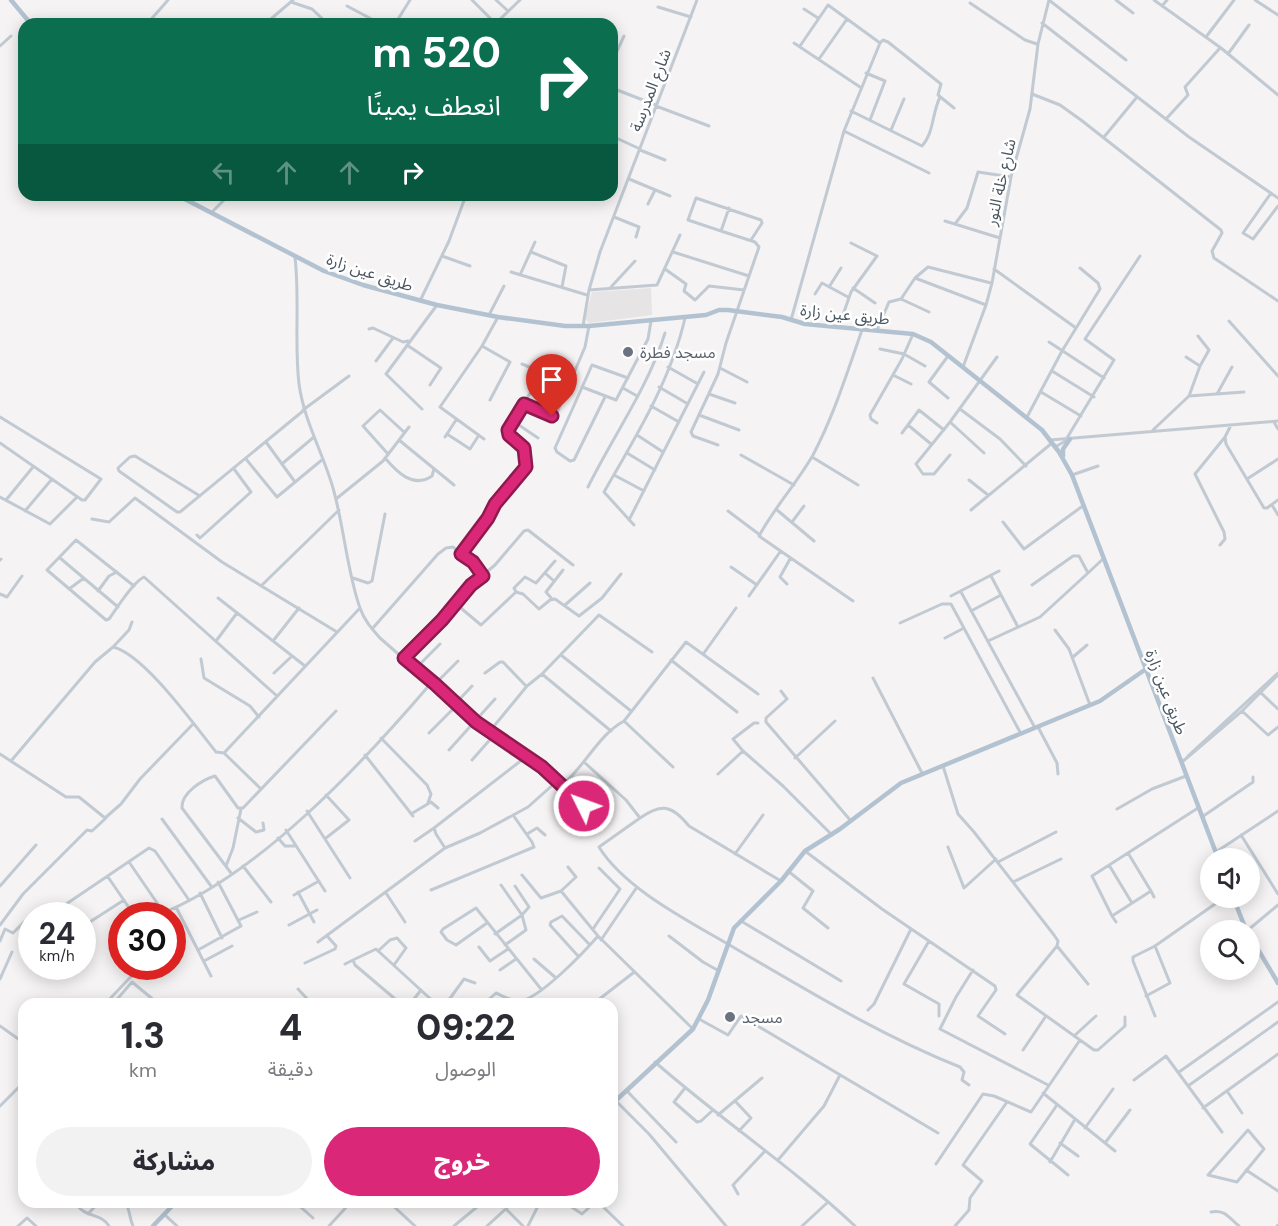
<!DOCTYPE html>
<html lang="ar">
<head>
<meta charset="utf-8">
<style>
  body { margin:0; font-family:"DM Sans","Noto Sans Arabic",sans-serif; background:#f2f2f3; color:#2b2b33; direction:rtl; height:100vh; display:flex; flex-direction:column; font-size:22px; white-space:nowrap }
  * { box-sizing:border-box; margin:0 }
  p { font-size:20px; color:#7c7c81 }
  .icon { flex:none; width:33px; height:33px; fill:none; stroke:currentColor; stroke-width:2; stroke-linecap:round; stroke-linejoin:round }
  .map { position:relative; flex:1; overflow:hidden; direction:ltr }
  .panel { position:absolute; left:18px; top:998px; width:600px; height:210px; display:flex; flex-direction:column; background:#fff; border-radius:18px; box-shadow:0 3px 15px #0003; direction:rtl }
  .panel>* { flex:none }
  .banner { position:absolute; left:18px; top:18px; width:600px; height:183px; border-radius:18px; box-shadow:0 3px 15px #0003; direction:rtl; background:#0b6e4f; color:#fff; overflow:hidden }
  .buttons { position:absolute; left:1200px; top:848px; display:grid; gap:12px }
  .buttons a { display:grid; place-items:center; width:60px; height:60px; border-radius:50%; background:#fff; box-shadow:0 3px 15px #0003; font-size:30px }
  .speed { position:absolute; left:18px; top:902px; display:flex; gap:12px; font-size:30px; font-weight:700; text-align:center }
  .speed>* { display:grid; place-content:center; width:78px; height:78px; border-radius:50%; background:#fff; box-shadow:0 3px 15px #0003; line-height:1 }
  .speed small { font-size:15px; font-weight:400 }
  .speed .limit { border:9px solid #d22; background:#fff; color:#111 }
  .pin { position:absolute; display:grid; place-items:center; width:51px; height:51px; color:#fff; margin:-62px -26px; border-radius:50% 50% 50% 0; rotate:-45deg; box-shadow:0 0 6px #0007 }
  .pin .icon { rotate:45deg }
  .me { position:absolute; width:66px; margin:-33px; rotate:312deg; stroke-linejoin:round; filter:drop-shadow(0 0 4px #0008) }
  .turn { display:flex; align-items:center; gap:21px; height:126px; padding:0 18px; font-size:27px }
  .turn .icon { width:78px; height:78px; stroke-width:2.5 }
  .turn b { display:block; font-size:42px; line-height:51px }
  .lanes { display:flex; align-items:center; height:57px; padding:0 18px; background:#0003; justify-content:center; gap:30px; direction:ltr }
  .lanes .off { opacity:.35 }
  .eta { display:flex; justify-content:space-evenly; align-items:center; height:102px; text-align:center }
  .eta b { font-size:36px; font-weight:800; line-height:42px }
  .action { display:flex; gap:12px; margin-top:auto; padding:12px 18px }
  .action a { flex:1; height:69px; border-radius:36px; background:#db2777; color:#fff; font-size:24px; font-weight:800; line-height:69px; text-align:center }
  .action a+a { background:#f2f2f3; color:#2b2b33 }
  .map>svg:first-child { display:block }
  .education { fill:#e6e4e5 }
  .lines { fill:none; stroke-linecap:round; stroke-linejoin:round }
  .minor { stroke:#c1cad2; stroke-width:3 }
  .major { stroke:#b3c2d1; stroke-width:4.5 }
  .route-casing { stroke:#8e194d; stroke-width:15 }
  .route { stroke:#db2777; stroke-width:10 }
  .worship-dot { fill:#6b7280; stroke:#fff; stroke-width:2 }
  .labels { text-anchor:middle; stroke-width:5; stroke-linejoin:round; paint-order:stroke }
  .street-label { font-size:16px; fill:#4a5661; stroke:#fff }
  .worship-label { font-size:16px; fill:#5b616d; stroke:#fff; text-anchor:start }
</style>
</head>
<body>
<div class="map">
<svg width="1278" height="1226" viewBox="0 0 1278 1226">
  <rect width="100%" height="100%" fill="#f5f3f3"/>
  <path class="education" d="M651,288L652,315L589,323L585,318L592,292Z"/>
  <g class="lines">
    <path class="minor" d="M472,0L495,23
      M496,0L508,11
      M1049,0L1126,60
      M1116,0L1133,13
      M1154,0L1221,48L1278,95
      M1255,0L1278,15
      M291,2L312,9L328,24
      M970,3L1025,40L1037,44
      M347,6L381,24
      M1162,6L1167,0
      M658,7L691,17
      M804,9L818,18
      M1042,23L1189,137L1278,198
      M147,24L168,0
      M265,24L293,0
      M395,24L410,0
      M495,24L520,0
      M1206,37L1234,0
      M794,43L860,87
      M880,43L883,40L888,42L941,84L938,95L954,108
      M0,46L11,36
      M800,46L828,5L880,43
      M1228,54L1249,25
      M819,59L847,19
      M612,62L624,36
      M866,73L885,81L870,120
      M612,88L656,105
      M1032,94L1060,105L1081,120L1221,230L1222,233L1212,251L1214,258L1278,301
      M656,106L709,126
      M851,111L922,146C934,133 932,113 940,97
      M1166,119L1188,95L1185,87L1220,48
      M891,130L904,99
      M844,131L929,173
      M612,136L640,149
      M1104,137L1137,97
      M640,150L665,160
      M629,179L670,196
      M1271,193L1243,233L1253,239L1278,206
      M648,204L655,190
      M729,208L721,231L688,220L696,198L761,220L762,223L751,240
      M211,213L229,195
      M614,217L639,227L636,237
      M945,221L1000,238
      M955,224L967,208L978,172L1011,177
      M531,252L566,266L562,287
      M673,252L749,276
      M442,256L470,266
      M295,257C300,300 294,342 299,384C304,421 323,453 333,488C344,526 347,572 360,608C364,620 372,629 380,638L476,722L535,762L561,786C584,768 598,735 624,721L686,642L758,694
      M665,269L686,284L684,291L695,300L709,286L744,290
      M994,269L1076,328
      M511,272L587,295
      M520,275L535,242
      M915,278L986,305
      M611,287L635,261
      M829,287L841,268
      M853,288L875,303
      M589,290L657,285L680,235
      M815,294L822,283L848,297
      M901,299L929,312
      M420,301L449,241L466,195
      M489,315L504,286
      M791,320L844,131L880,43
      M1229,321L1278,376
      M583,326L589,290L600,252L697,0
      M839,326L851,292L877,256L851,243
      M369,329L373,328L403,342L408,341
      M877,330L889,302L901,299L915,278L928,267L991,283
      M1049,342L1104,378
      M407,345L441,368L430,385
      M482,346L510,362L490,400
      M880,349L904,354L925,366
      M1186,357L1200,366
      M376,361L393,338
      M522,364L570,384
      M668,367L698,384
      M963,367L986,305L992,283L1011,177L1030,109L1038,44L1049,0
      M720,368L747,382
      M1052,371L1094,397
      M893,375L911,384
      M582,387L616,400L648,339L651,321
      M659,387L688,404
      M623,388L637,396
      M547,392L564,399
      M1041,392L1081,416
      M709,394L735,403
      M1217,394L1232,367
      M1189,396L1244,392
      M605,397L574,460L570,461L557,452L555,448L592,365L628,378
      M948,398L929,382L948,356
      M524,404L550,416L557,413L585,347L589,326
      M651,406L679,422
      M422,409L386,374L437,305
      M960,409L1000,439L1026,466
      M303,410L349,376
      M699,415L739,430
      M0,417L101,479L85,500H82L0,443
      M1027,417L1062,351L1100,289L1098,283L1080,268
      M513,421L538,438
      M950,422L984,453
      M1274,422L1278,429
      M877,423L871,419L870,415L902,359L913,334
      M908,425L931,444
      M1231,425L1225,437L1226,444L1264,508H1267L1278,500
      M1153,430L1189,396L1200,366L1209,350L1198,336
      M902,433L919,410L944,430
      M447,434L470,449L479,435
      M637,435L663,452
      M445,437L456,420
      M1067,438L1114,360L1085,339L1140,256
      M484,439L440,407L482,346L498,317
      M399,440L454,485
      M1050,440L1278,421
      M266,442L295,482
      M718,445L693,436L691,432L718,374L726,343L759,247L755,242L721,231
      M1055,447L1069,439
      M627,453L655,470
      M388,454L363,426L380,410L404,432
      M741,455L794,485
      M950,455L934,474H923L916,464L950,422L997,357
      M812,457L858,485
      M385,458C397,472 413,489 432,476L434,469
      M246,459L277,497L323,459
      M283,463L314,437
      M614,475L644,491
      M1072,475L1098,466
      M1247,479L1278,459
      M969,480L988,495
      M588,487C613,436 648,388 665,333
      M200,496L135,456L130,457L118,468L119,471L177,512H180L303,411
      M0,497L50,524L77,497
      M336,499L383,461L409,427
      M6,500L33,467
      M1272,505L1278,515
      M777,510L814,541
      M971,510L1052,443
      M25,511L52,479
      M728,511L760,535
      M92,519L109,522L135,498L222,562L337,632
      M629,520L704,372
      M792,522L804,506
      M1003,522L1024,549L1084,505
      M634,525L604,492C635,438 671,380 685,318
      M197,535L200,538L251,492L234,469
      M1220,545L1225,539L1224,532L1195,474L1225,437
      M60,558L118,607
      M0,560L1,559
      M731,567L757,585
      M545,573L554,581
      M483,576L462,552L488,518L495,504L527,467L524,448L507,432L542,373
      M991,576L1018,627
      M353,578L368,583L372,581L385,514
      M787,584L780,577L790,559
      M1032,585L1073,556H1079L1088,573L1104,558
      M134,586L76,540L47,570L106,620L109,619C117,608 133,582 144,577L277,696
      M261,586L339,510
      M69,589L84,578
      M98,591L109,576L117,572
      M516,592L514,588L525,577L536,583L555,561
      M961,592L1034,726
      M0,594L7,597L22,576
      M749,596L780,552
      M951,596L999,571
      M218,598L305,666
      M552,599L546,592L563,570
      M853,601L759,536C774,508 797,483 813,455C834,415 847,373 862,330
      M456,604L481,625L516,592L523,594L539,609L550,600L555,599L579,616L602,598L621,574
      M565,605L590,583
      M971,611L1001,595
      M900,623L942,604H951L1020,732
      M372,629L438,554L446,548L453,547L461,554
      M1055,630L1069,649L1090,705
      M945,638L964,628
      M216,641L237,613
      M273,641L299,608
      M988,641L1040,617L1088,573
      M113,647L129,630L132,622
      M704,653L736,608
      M561,655L631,711
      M1073,657L1087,645
      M201,659L204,678L250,706L259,717
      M404,659L442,620L471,585L495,565L524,531L528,530L573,565
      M671,660L737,712
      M416,668L440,644
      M274,673L292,656
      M485,673L500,662H503L526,686
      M542,674L611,731
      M873,678L922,773
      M435,684L458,661
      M781,691L787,699L766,718V722L851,821
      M1260,692L1278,709
      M456,703L472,686
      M1242,711L1268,735L1278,727
      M624,721L673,767
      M1038,727L1057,763L1058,774
      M490,731L527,686L542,674L599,615L652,652
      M429,733L457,705
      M381,738L427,785L431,794L428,803
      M449,750L495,699
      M743,751L733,739L754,723H758
      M224,753L360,608
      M0,754L66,797H79L105,818L121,804L140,779L193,724
      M365,755L413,816
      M1188,756L1278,673
      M795,758L835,721
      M472,760L495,734
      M11,761L95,662L113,647C144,654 195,726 216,752L224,753L260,788
      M1182,762L1242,711L1278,675
      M585,763L626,800L640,818L599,847C626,891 695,924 738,950C810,992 882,1036 960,1067L964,1072L962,1080L969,1085
      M943,766L958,814L974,832L1054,935L1058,941L1057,946L1088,984
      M718,774L743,751L783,786L832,835
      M561,786L583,805L578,814
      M326,795L349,820L326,838
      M1117,809L1152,789L1186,776
      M307,811L350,878
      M411,814L431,802L438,808
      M1202,817L1253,782V777
      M238,818L256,832L264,830L263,823
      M640,818C662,803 672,805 689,826L781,881
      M162,819L211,886
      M286,830L325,891
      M527,834L537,828L545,835
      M1241,835L1278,894
      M278,838L285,846H296
      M415,841L434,828
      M948,847L964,888L996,859
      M445,848L436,834L434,828L527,756
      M805,851L882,909L995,986L996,990L978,1016L1005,1034
      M1216,852L1278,811
      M1128,853L1151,891L1112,916L1092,876L1198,808
      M735,854L763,815
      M129,862L164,913
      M998,862L1056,832
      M1109,865L1132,903
      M226,866L233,848L241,809
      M243,866L271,902
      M788,871L813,891L803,908L828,928
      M231,873L182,808C181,793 202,780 215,776L238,808H243L336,711
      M522,875L541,898L561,891L598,936
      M108,877L134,915
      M1013,882L1061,859
      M0,886L36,845
      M431,890L534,847L532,842L513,815
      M561,891L576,877L568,867
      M1151,891L1154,897
      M298,892L314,922
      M200,893L222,938
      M386,893L405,922
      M294,895L319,881
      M176,907L211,976
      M50,915L149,848L155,851L189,900
      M158,915C258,876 363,763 432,682
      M1112,916L1116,922
      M239,920L257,912
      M741,921L841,981
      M487,923L456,945L447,940L441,932L443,929L476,908L541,989
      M0,925L23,894L87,830L92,831L106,818
      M289,925L317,910
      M82,927L124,900
      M593,929L620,889L599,868
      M1248,930L1278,905
      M26,934L32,931
      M495,934L522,915L501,885
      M669,936L703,962L719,971
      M601,940L637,887
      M0,941L5,929L13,933L34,912L36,915
      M929,941L904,984L939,1004V1016
      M318,942L445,848L480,833L528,807L556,782
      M122,945L114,952L122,963
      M505,945L526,930L522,915L529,907L515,886
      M479,947L490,961L508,949
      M198,950L241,926L218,882
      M378,951L390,940L397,938L406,948L394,965
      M578,956L550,925L551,922L562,916L590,945
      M534,959L556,978
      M204,961L232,946
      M305,963L335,949L336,946L328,937
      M345,964L353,960
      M124,966L131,975
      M500,970L516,959
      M973,970L956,997L940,1029L1048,1085
      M0,979L12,952
      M298,989L312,1004
      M1146,996L1170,983L1155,946
      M105,1004L141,966
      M113,1004L132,982L155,1001
      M401,1004L355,965L353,960L376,949L436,1004
      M410,1004L421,990
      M446,1004L464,979L475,983
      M484,1004L496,993C503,996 511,1001 518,1001C537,1002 585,951 598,936L693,1029
      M593,1004L633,973
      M868,1010L874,1004L911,929
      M1155,1016L1133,961V957L1155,946L1225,897
      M699,1019L728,1035L741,1016L938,1133
      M0,1026L24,1043
      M1074,1036L1096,1016
      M1080,1040L1094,1050H1098L1125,1026V1017
      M1023,1050L1046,1016
      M655,1062C720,1119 792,1167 855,1226
      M1179,1072L1278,1002
      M1134,1080L1166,1056L1222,1132
      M1188,1086L1278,1022
      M685,1088L674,1102L697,1122L701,1121L713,1110
      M612,1091L618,1097
      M627,1091L676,1142
      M1227,1091L1242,1113
      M1043,1093L1115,1151
      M615,1100L649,1134L726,1226
      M736,1102L751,1118L739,1131
      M1057,1105L1030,1144L1068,1175
      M0,1106L24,1082
      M1203,1108L1278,1054
      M718,1115L762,1078
      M1085,1128L1113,1089
      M1248,1130L1264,1149L1237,1182L1208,1175Z
      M1060,1143L1078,1156
      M1105,1143L1130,1110
      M778,1160L824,1106L840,1075
      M1050,1162L1074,1121
      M936,1164L983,1094L994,1096L1031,1112L1080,1040L1017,995L1057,946
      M1246,1170L1278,1191
      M738,1194L733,1185L765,1151
      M125,1202C130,1209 129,1217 133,1226
      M295,1202L313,1218
      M318,1202L323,1206
      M389,1202L415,1226
      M564,1202L582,1214L595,1202
      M598,1202L623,1226
      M60,1203L77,1205C86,1218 101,1213 109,1226
      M506,1209L523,1226
      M1211,1212C1225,1209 1229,1218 1239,1226
      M88,1214L99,1202
      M165,1215L177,1226
      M18,1226L27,1218L36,1226
      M329,1226L351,1202
      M454,1226L483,1202
      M487,1226L510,1205
      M528,1226L540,1202
      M802,1226L828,1202
      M955,1226L969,1210L970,1198L982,1181L963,1165L1007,1102
      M1277,1226L1278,1225"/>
    <path class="major" d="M11,0L31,24
      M177,195L324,271L363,285L437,305L498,317L565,326H589L706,315L719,310H728L782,317L805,324L913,334L931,342L1042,430L1059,452L1072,475L1218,858
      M1063,456V449L1070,439
      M1233,897L1246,930
      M1250,936L1278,983
      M612,1104L693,1029L708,1000L734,928L781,881L805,851L840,829L901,783L1100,701L1146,669
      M495,1202L502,1206L514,1202
      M153,1226L176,1202"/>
  </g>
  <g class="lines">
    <defs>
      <path id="route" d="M552,416L524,404L508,430L509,435L524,448L526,467L495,504L488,518L461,554L473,562L483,576L471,585L442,620L404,658L435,684L476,722L542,767L584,806"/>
    </defs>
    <use href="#route" class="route-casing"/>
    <use href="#route" class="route"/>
  </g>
  <g class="worship-dot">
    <circle cx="628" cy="352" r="6"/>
    <circle cx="730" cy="1017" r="6"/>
  </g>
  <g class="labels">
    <g class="street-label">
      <text transform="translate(650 90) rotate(-69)" y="6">شارع المدرسة</text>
      <text transform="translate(1000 182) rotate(-77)" y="6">شارع خلة النور</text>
      <text transform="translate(370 272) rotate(18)" y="6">طريق عين زارة</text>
      <text transform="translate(845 314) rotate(6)" y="6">طريق عين زارة</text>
      <text transform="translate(1167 692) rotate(69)" y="6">طريق عين زارة</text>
    </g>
    <g class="worship-label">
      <text x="640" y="358">مسجد فطرة</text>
      <text x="742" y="1023">مسجد</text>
    </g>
  </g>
</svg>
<div class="buttons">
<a><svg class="icon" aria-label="sound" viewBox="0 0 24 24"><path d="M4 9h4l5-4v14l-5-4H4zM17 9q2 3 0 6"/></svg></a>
<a><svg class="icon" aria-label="search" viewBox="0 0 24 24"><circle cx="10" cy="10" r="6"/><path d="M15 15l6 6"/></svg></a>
</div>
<div class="speed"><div>24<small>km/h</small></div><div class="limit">30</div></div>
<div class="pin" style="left:552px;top:416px;background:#d93025"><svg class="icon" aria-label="arrive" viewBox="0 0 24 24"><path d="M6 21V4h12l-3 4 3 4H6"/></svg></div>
<svg class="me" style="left:584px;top:806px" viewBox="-20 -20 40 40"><circle r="17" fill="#db2777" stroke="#fff" stroke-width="3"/><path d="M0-11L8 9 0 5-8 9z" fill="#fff"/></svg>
<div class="banner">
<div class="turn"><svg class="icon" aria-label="right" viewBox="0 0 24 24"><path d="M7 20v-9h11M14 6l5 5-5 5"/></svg><div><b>520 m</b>انعطف يمينًا</div></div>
<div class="lanes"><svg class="icon off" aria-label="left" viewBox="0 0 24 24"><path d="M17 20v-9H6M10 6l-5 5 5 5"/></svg><svg class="icon off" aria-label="ahead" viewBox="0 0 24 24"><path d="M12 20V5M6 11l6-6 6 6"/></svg><svg class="icon off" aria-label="ahead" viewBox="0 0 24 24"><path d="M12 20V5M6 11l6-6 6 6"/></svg><svg class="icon" aria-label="right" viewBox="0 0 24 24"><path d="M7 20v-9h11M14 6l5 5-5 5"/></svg></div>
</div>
<section class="panel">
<div class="eta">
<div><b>09:22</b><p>الوصول</p></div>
<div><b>4</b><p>دقيقة</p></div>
<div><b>1.3</b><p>km</p></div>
</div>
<div class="action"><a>خروج</a><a>مشاركة</a></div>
</section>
</div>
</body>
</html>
